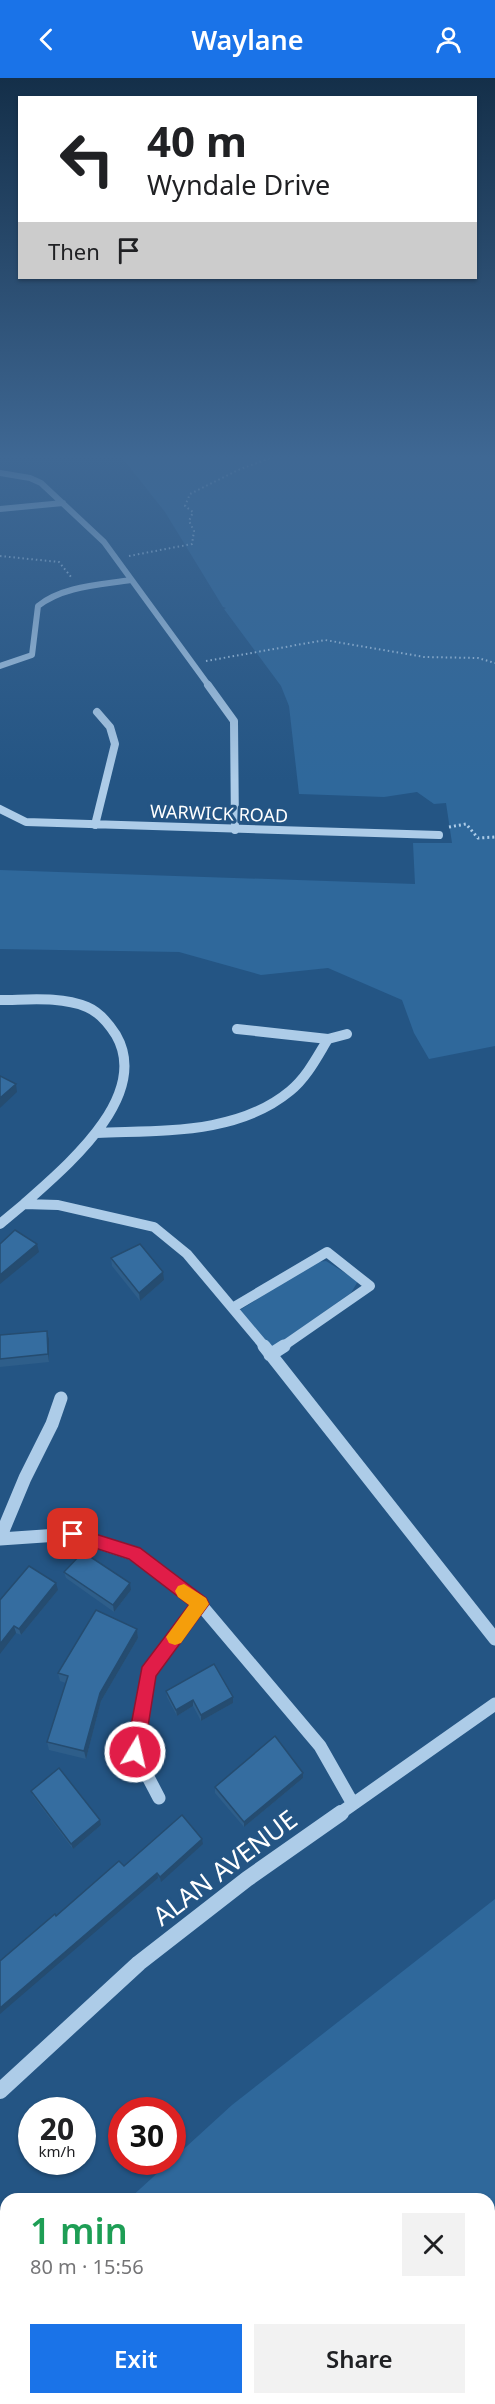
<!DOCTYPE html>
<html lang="en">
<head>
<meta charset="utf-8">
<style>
  body { margin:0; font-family:"Noto Sans",sans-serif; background:#f2f2f2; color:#202124; height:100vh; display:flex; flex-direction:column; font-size:22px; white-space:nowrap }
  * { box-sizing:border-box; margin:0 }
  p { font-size:20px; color:#757577 }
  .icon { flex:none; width:33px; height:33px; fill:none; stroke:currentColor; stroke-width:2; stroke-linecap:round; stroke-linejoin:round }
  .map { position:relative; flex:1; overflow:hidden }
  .details { position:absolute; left:0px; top:2115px; width:495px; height:212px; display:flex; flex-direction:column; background:#fff; border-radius:18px 18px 0 0; box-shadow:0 2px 4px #0004 }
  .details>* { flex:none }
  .banner { position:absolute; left:18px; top:18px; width:459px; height:183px; border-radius:0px; box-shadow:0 2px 4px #0004; background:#fff; color:#202124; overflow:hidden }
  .speed { position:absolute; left:18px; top:2019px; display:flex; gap:12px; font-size:30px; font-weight:700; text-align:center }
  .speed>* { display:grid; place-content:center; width:78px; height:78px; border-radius:50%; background:#fff; box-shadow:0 2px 4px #0004; line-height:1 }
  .speed small { font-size:15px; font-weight:400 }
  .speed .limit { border:9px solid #d22; background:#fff; color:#111 }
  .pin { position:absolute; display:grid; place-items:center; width:51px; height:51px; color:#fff; margin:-26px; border-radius:12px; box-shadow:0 3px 9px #0006 }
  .me { position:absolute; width:66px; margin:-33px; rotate:9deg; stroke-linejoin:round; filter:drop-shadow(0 0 4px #0008) }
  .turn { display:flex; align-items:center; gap:21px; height:126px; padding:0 30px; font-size:27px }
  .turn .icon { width:78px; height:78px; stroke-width:2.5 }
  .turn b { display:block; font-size:42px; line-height:51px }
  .then { display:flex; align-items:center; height:57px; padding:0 30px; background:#0003; gap:12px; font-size:22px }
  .round { display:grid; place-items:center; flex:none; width:63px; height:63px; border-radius:0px; background:#f2f2f2 }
  .overview { display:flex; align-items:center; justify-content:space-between; height:102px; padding:0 30px }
  h1 { font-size:36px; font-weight:600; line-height:45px; color:#1e9e55 }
  .button { display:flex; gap:12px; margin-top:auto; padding:12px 30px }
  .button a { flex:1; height:69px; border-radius:0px; background:#1a73e8; color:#fff; font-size:24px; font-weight:600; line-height:69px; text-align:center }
  .button a+a { background:#f2f2f2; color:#202124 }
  header { display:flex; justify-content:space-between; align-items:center; height:78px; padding:0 30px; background:#1a73e8; color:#fff; font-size:27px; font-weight:600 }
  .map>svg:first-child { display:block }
  .green { fill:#2f689b }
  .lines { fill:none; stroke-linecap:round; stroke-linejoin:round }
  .path-far2 { stroke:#adcce8; stroke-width:2; stroke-dasharray:1.5 3; stroke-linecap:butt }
  .path-far1 { stroke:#adcce8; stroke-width:3; stroke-dasharray:2 3; stroke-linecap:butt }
  .path { stroke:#adcce8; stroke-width:6; stroke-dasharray:4.5 7; stroke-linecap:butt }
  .minor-far4 { stroke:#adcce8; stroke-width:6 }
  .minor-far3 { stroke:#adcce8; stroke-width:8 }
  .minor-far2 { stroke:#adcce8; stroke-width:10 }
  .minor-far1 { stroke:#adcce8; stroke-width:13 }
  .minor { stroke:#adcce8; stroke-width:16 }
  .wall { fill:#2e5e8a }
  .shaded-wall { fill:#254c70 }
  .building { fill:#356da0; stroke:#254c70; stroke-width:1.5 }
  .route { fill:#e11d48; stroke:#92132f; stroke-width:1.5 }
  .slow { fill:#f59e0b }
  .labels { text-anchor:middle; stroke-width:6; stroke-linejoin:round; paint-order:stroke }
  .far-street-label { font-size:18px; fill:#fff; stroke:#245584 }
  .near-street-label { font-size:26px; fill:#fff; stroke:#245584 }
</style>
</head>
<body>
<header><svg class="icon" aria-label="back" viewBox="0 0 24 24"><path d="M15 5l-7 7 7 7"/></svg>Waylane<svg class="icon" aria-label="person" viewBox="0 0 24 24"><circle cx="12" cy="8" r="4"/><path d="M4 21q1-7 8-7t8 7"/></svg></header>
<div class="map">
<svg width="495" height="2326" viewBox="0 0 495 2326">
  <rect width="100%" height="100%" fill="#245584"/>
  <path class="green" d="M120,377H495V968L429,981L414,955L402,922L328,890L261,897L179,874L0,871V792L415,806L413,765H452L446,725L434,726L417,714L384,719L299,716L289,628L281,608L224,531L226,530L223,529L165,434Z
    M326,1183L358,1203L351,1215L270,1272L240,1232L317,1184Z
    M495,1821V2326H0V2240L6,2234V2320H489V2121H129L232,2027Z"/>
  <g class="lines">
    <path class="path-far2" d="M0,478L59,484L72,500
      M129,478L192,466L194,453L189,443L193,434L185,428L190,416L238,392L278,377
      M206,583L325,562L424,579L478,580L495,585"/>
    <path class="path-far1" d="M449,749L466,746L478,760L495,759"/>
    <path class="path" d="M489,2246L495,2242
      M402,2326L406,2320"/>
    <path class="minor-far4" d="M0,395L30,400L41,405L104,464L209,608
      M0,431L63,425
      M0,588L32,577L38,528C63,508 100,507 131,502"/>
    <path class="minor-far3" d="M208,607L234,643L235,752
      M0,731L26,744L439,757
      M95,747L115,666L110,649L97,634"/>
    <path class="minor-far2" d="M0,922C28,922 60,918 87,929C99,934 109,946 116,957C152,1019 64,1090 24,1126
      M237,951L328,961L347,956
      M97,1055C162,1052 237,1057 290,1013C307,999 317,979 328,961
      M0,1146L24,1126L58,1127L154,1149L187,1176L265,1269
      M234,1229L327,1174L370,1208L282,1269"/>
    <path class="minor-far1" d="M264,1268L495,1561
      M270,1277L284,1268
      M0,1460L25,1400L52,1346L61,1320
      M0,1461L73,1456L134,1476L200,1526L320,1668L353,1726
      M159,1720L135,1674L148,1595L200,1526
      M339,1736L495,1626"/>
    <path class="minor" d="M0,2013L139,1885L247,1801L341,1735"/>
  </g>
  <path class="wall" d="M111,1180L164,1202L140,1223L112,1188Z
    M47,1253L49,1261V1284L0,1289V1257Z
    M64,1494L131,1512L114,1534L66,1500Z
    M58,1512L21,1557L16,1555L0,1522Z
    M137,1551L138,1560L101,1623L86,1681L49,1672L47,1664L66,1605L60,1603L58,1595Z
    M166,1613L233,1619V1625L201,1643L193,1628L177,1638L167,1619Z
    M303,1700L244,1749L215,1715V1709Z
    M31,1713L101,1747L73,1771L33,1718Z"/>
  <path class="shaded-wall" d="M16,1006L17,1014L0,1030V1020Z
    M37,1166L39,1174L0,1206V1197Z
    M163,1194L164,1202L140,1223L139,1215Z
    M47,1253L49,1261V1284L48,1276Z
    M56,1505L58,1512L21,1557L19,1551Z
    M130,1505L131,1512L114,1534L113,1527Z
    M14,1548L16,1555L0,1576V1566Z
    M137,1551L138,1560L101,1623L86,1681L84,1673L100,1615Z
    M233,1619V1625L201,1643V1637Z
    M193,1622V1628L177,1638L176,1632Z
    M303,1695V1700L244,1749V1744Z
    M100,1742L101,1747L73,1771L71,1766Z
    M202,1761L203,1766L161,1804L160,1799Z
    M157,1795L158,1800L0,1936V1930Z"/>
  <path class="building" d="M0,998L16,1006L0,1020Z
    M15,1152L37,1166L0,1197V1166Z
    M140,1166L163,1194L139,1215L111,1180Z
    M47,1253L48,1276L0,1281V1257Z
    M83,1474L130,1505L113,1527L64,1494Z
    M29,1488L56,1505L19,1551L14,1548L0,1566V1522Z
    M96,1532L137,1551L100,1615L84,1673L47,1664L68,1598L58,1595Z
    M214,1586L233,1619L201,1637L193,1622L176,1632L166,1613Z
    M275,1658L303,1695L244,1744L215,1709Z
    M59,1690L100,1742L71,1766L31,1713Z
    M182,1737L202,1761L160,1799L157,1795L0,1930V1883L55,1836L56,1838L119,1783L124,1788Z"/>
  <linearGradient id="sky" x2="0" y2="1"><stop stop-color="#142f49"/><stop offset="0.54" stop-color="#3f6894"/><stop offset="1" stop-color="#3f6894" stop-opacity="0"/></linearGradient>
  <rect width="495" height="702" fill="url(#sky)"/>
  <path class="route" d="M73,1449L140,1470L206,1520L209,1526L156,1598L144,1674L141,1680L135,1683L129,1680L126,1674L142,1589L189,1527L129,1481L67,1461L65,1456L67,1451Z"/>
  <path class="slow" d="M184,1506L206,1520L209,1526L181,1565L175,1567L169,1565L166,1559L189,1527L178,1519L175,1513L178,1508Z"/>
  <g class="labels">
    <g class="far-street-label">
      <text transform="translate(219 736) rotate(2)" y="6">WARWICK ROAD</text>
    </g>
    <g class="near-street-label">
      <text transform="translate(225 1790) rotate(-37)" y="9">ALAN AVENUE</text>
    </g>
  </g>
</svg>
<div class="speed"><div>20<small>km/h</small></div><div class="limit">30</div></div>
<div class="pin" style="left:73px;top:1456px;background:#d93025"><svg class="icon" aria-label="arrive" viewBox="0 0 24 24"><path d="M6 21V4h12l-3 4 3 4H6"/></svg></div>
<svg class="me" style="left:135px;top:1674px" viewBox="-20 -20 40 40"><circle r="17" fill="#e11d48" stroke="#fff" stroke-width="3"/><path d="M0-11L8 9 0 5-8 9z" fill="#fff"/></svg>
<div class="banner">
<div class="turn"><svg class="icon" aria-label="left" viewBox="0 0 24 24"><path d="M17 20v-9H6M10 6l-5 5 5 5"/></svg><div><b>40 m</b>Wyndale Drive</div></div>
<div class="then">Then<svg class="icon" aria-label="arrive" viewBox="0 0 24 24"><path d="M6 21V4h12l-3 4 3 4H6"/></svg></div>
</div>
<section class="details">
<div class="overview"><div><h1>1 min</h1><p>80 m · 15:56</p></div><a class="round"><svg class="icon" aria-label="close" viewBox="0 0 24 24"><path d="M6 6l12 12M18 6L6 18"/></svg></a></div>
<div class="button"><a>Exit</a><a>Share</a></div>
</section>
</div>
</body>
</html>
